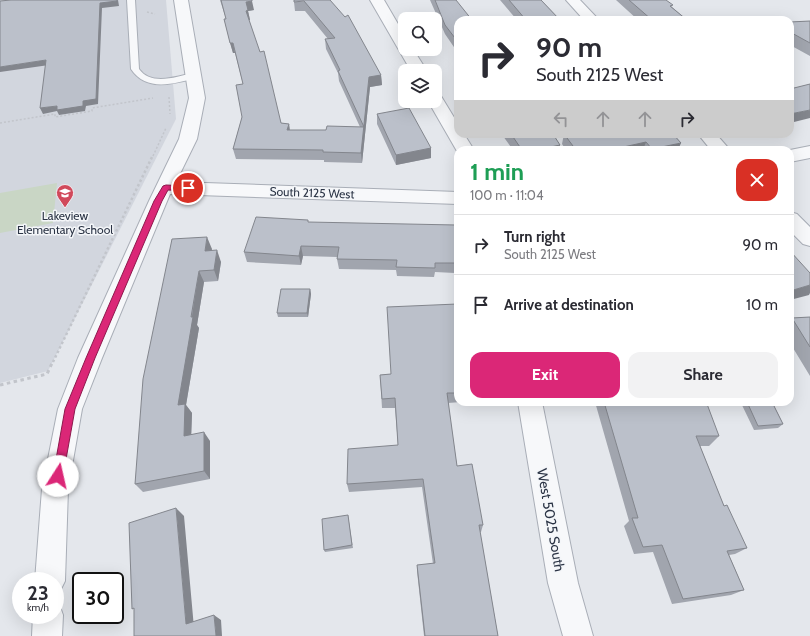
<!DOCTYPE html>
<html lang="en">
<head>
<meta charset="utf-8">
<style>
  body { margin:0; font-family:Cabin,sans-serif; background:#f2f2f3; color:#2b2b33; height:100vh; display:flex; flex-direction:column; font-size:15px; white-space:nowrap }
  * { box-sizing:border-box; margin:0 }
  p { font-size:13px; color:#7c7c81 }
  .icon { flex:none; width:22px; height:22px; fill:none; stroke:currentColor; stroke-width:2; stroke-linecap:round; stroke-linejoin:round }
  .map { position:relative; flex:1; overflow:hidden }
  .sheet { position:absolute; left:454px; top:146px; width:340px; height:260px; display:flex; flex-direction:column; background:#fff; border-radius:12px; box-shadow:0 4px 16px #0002 }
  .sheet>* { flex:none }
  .banner { position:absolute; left:454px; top:16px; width:340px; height:122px; border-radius:12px; box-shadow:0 4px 16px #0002; background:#fff; color:#2b2b33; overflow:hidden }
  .fabs { position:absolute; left:398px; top:12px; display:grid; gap:8px }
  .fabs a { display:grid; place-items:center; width:44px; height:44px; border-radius:8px; background:#fff; box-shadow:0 4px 16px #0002; font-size:20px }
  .speed { position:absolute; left:12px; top:572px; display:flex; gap:8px; font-size:20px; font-weight:700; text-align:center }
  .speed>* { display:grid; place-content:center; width:52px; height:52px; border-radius:50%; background:#fff; box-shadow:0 4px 16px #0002; line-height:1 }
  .speed small { font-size:10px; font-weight:400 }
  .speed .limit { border:2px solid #111; border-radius:6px; background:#fff; color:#111 }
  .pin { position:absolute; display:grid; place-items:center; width:34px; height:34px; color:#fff; margin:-17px; border:2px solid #fff; border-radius:50%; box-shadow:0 1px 4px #0007 }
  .me { position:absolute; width:44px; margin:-22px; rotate:10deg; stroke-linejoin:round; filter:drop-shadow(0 0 3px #0008) }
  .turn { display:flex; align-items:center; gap:14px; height:84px; padding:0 16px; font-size:18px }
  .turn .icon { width:52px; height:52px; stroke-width:2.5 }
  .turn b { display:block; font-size:28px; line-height:34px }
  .lanes { display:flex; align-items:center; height:38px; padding:0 16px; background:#0003; justify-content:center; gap:20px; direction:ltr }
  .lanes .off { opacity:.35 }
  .round { display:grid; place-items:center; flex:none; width:42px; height:42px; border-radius:12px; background:#f2f2f3 }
  .overview { display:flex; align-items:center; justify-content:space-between; height:68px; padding:0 16px }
  h1 { font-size:24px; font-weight:800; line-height:30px; color:#1e9e55 }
  .button { display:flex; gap:8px; margin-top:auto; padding:8px 16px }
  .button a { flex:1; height:46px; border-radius:12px; background:#db2777; color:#fff; font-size:16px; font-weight:800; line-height:46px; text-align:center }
  .button a+a { background:#f2f2f3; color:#2b2b33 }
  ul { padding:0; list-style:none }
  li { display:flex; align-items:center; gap:12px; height:60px; padding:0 16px; border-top:1px solid #e1e1e2 }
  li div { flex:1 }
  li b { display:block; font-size:15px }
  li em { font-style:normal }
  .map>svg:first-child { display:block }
  .built { fill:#d2d6de }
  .green { fill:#c9d6c5 }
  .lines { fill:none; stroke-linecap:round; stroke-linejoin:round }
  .lane-casing { stroke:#a9aeb7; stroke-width:2 }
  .street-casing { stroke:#a9aeb7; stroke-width:2 }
  .path-far2 { stroke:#c2c5cb; stroke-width:1.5; stroke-dasharray:2 2; stroke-linecap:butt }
  .path-far1 { stroke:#c2c5cb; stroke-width:2.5; stroke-dasharray:2.5 2.5; stroke-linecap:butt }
  .path { stroke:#c2c5cb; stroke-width:3; stroke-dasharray:3.5 3.5; stroke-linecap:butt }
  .lane { fill:#f7f8fa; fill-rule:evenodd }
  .street { fill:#f7f8fa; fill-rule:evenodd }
  .wall { fill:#a1a5ae }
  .shaded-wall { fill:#83868d }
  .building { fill:#bbc0ca; stroke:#83868d }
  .route { fill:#db2777; stroke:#8e194d }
  .labels { text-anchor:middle; stroke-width:3; stroke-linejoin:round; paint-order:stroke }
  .street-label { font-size:12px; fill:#2b3445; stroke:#f4f6f9 }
  .poi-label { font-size:12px; fill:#2b3445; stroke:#f4f6f9 }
  .near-street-label { font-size:14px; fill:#2b3445; stroke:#f4f6f9 }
</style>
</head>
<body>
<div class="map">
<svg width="810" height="636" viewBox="0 0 810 636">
  <rect width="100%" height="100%" fill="#e4e7ec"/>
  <path class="built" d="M0,0H166L176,119L48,371L0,383Z"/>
  <path class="green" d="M57,183L53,223L0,233V193Z"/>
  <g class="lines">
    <defs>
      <path id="lane" d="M127,0H135L139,69C151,86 176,77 193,73L198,76L196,78C173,84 146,92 131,69Z"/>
      <path id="street" d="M174,0H188L205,98L197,139L176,182L458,192V204L170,194L102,358L82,409L68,489L65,581L60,591L55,594V581H35L42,489L58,409L78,358L149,201L179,139L189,98Z
        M370,0H384L405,36V49H413L427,71H411Z
        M566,0H580L599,20H584Z
        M435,94L441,96L458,124V134H464L474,150H458V153L428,101H435Z
        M698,134H716L730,150H711Z
        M810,146V158L790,162V150Z
        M790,212L797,214L810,227V246L803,244L790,231Z
        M518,402H542L578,583L593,636H563L548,583Z
        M55,603L59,604L63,615L62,636H32L33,615H55Z"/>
    </defs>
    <use href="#lane" class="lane-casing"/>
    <use href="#street" class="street-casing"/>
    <path class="path-far2" d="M147,12L155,14
      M169,97L170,114
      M0,123L55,114V117L92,111V108L153,98
      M153,156L166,128"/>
    <path class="path-far1" d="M53,362L153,155"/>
    <path class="path" d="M0,385L47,374L53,361"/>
    <use href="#lane" class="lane"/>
    <use href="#street" class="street"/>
  </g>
  <path class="wall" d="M220,0L254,10L248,11L250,20H249L281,123L289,124L290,130H326L360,127L339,81L338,73L326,49L325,39H328L305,11H295L294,2L330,0L381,75L382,85L370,87L362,163L324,162V160L236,159L233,149L242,117L243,84L235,53H233L224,19H226Z
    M430,0H456L458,20V53L445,34Z
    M500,0H541L560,20H517Z
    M616,0H666L672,7L687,20H638Z
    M810,21V56L790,45V22Z
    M377,114L431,148V158L396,165L377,124Z
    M504,134H553L559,150H513L503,136Z
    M564,134H673L678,150H566L562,144Z
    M309,222L456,263L455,273L435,272L434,277L397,276L396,270L339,269L337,259V257L303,256L301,265L247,262L244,252Z
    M172,239L212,249L211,250L221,262L218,281L204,282L197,325L199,328L186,405L192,413L191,434L210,441V479L143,492L135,484Z
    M310,289L311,294L308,317H278L277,313Z
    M458,314V402H461L448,403L457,466L483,525L481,532H480L498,636H424L417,571V565L433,564L422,487L349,492L347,484L398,445L395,408H382L380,375L391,374Z
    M810,317V376L790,343V321L792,318Z
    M595,402H683L684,405L719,436L709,446H700L724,506L747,548L735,554L729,555L744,590L731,595L672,604L653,552L634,554L624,526L629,521Z
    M742,402H772L783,424L778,428L754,430L741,403Z
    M348,515L353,548L325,552L324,550Z"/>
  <path class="shaded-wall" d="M118,0L119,6L102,8L98,104L86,106L85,111L59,115L57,111L43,114L40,108L57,106L100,3Z
    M252,1L254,10L248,11L250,20H248L246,11V2Z
    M230,43H233L235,53H233Z
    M46,60L49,65L0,72V67Z
    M381,75L382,85L370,87L362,163L361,153L369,77Z
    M810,110V118L790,123V114Z
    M289,124L290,134L287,130Z
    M646,142L643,150H610Z
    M681,143L678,150H651L652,149Z
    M560,145L559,150H537Z
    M431,148V158L396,165V155Z
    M207,237L212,249L209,262L205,251Z
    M301,246L303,256L301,265L299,256Z
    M217,250L221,262L218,281L214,270Z
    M199,271L204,282L197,325L199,328L186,405L192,413L191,444L184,436L178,405Z
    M810,285V293L809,295L790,300V291Z
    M310,289L311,294L308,317L307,313Z
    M204,432L210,441V479L204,471Z
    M176,508L184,516L194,628L186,624Z
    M214,615L221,620L222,636H216Z"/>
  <path class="building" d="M11,0H117V1L100,3L96,99L83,101V106L57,110V106L40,108L46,60L0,67V1Z
    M221,0H252V1L246,2L248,10L246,11L260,52L264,51L281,123L289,124L287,130H326L327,126L364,127L338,71L340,70L325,39L335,38L304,1L294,2V0H330L345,17L348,15L381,75L369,77L361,153L323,152V150L233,149L242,117L236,85L243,84L233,43H230L224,19H226Z
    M435,0H456L472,20H458V42L445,25Z
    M509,0H541L560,20H526Z
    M629,0H666L673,5L670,6L687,20H652Z
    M810,21V43L790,32V22Z
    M810,84V110L790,114V89Z
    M409,108L431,148L396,155L377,114Z
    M511,134H553L560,145L537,150H522Z
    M564,134H673L681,143L652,149L646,142L610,150H576Z
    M256,217L308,220V222L456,225V263H435V268L396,267L397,260L337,259L339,247L301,246L299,256L244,252Z
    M207,237L205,251L217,250L214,270L199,271L191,317H193L178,405L185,404L184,436L204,432V471L135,484L143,379L172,239Z
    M790,251L810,273V285L790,291Z
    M281,289H310L307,313H277Z
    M457,304L458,314V393H447L457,466L472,464L483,525H479L498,636H425L417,565L435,563L423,479L347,484L348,449L398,445L395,398L382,399L380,375L391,374L387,307Z
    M810,317V347L792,318Z
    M604,402H683L684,405L707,404L719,436H696L724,506L727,505L747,548L727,551L744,590L683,599L662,545L643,547L632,518H638Z
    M747,402H772L783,424L758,426Z
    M176,508L186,624L214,615L216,636H134V608L132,609L129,523Z
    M348,515L352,545L324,550L322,519Z"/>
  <path class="route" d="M166,185L188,186L192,188L188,191L168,190L162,201L95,358L75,409L63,476L62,479L58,481L54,479L53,476L65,409L86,358L154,201L163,186Z"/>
  <defs>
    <symbol id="school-pin" viewBox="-11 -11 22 30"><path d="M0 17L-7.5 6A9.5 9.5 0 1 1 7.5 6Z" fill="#d1495b" stroke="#f4f6f9"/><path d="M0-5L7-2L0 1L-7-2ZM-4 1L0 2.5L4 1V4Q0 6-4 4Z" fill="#fff"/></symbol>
  </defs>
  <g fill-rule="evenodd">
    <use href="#school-pin" x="55" y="183" width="20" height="27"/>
  </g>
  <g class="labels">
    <g class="street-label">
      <text transform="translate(312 193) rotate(2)" y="4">South 2125 West</text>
    </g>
    <g class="poi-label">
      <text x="65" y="220">Lakeview<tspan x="65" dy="14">Elementary School</tspan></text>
    </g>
    <g class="near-street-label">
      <text transform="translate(551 520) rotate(80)" y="5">West 5025 South</text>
    </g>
  </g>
</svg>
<div class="fabs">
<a><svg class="icon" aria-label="search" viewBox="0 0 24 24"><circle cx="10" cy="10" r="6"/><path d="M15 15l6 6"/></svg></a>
<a><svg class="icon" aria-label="layers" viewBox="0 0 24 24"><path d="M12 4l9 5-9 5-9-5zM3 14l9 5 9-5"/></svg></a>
</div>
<div class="speed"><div>23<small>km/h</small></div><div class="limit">30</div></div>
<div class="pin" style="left:188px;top:188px;background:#d93025"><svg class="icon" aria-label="arrive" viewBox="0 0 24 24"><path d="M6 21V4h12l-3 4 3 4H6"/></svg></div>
<svg class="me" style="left:58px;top:476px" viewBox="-20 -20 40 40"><circle r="19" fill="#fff"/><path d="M0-13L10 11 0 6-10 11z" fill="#db2777"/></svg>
<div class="banner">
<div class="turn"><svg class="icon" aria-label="right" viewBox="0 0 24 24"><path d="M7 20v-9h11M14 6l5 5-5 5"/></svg><div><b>90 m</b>South 2125 West</div></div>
<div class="lanes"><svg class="icon off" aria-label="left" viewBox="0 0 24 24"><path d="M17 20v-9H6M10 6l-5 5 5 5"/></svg><svg class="icon off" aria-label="ahead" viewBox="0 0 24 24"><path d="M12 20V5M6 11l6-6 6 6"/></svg><svg class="icon off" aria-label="ahead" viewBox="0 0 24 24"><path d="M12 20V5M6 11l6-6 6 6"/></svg><svg class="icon" aria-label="right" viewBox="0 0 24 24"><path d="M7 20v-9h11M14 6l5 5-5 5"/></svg></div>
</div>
<section class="sheet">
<div class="overview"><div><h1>1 min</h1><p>100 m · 11:04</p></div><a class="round" style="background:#d93025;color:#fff"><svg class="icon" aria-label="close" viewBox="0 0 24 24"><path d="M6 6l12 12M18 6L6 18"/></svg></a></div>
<ul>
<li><svg class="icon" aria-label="right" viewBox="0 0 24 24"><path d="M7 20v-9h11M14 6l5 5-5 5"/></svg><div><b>Turn right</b><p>South 2125 West</p></div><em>90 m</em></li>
<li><svg class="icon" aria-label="arrive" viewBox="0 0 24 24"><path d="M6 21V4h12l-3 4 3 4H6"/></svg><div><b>Arrive at destination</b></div><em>10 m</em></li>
</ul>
<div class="button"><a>Exit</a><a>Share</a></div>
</section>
</div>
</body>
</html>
